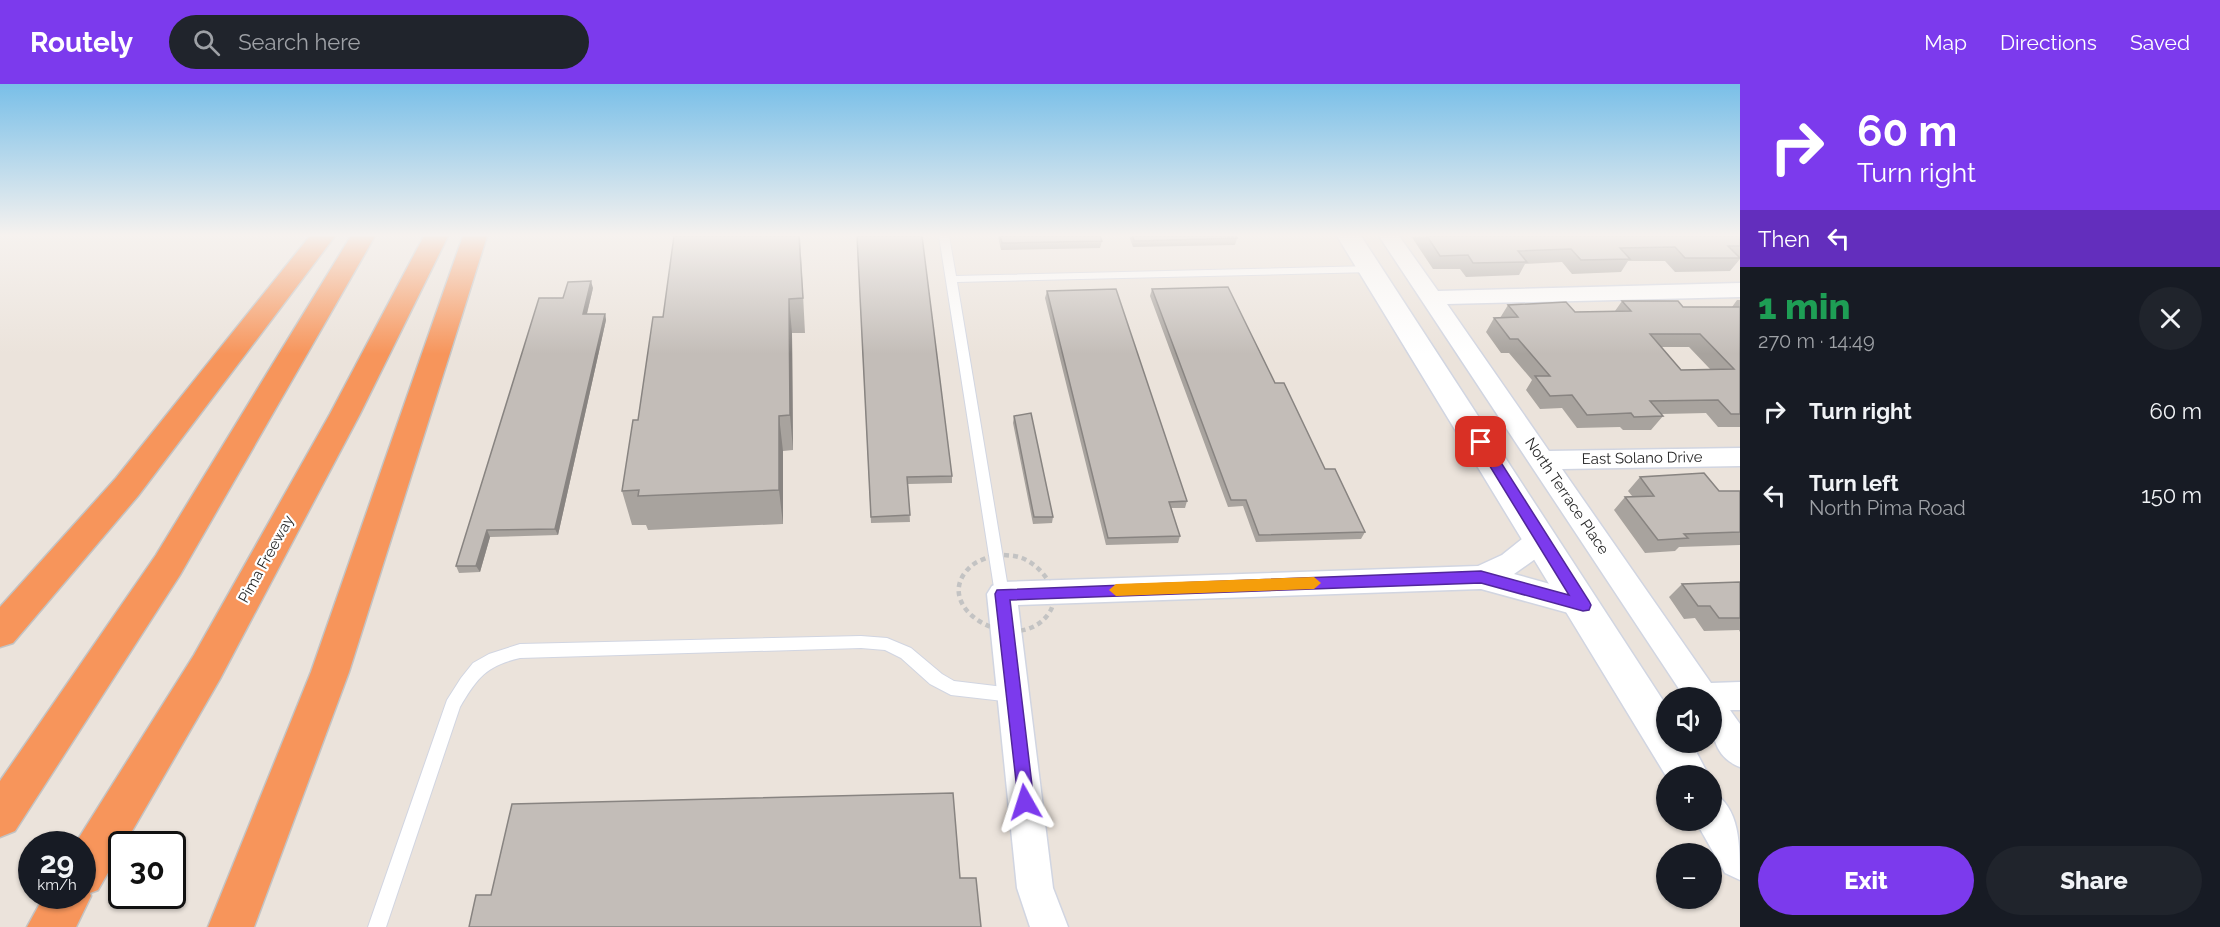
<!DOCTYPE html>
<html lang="en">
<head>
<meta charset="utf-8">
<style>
  body { margin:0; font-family:Raleway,sans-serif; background:#20242c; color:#f1f3f6; height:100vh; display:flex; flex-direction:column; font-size:22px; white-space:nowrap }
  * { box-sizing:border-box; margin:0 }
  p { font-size:20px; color:#9ea1a6 }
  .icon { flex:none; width:33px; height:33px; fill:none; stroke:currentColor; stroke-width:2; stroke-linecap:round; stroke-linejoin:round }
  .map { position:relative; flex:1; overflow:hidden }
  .panel { display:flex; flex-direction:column; background:#171b24; width:480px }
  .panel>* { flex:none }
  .banner { background:#7c3aed; color:#fff; overflow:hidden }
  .fabs { position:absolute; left:1656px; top:603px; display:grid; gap:12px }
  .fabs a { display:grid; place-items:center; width:66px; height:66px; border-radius:50%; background:#171b24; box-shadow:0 2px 4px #0004; font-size:30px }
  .speed { position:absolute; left:18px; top:747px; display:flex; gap:12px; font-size:30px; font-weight:700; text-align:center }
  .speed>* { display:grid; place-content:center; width:78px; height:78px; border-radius:50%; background:#171b24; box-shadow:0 2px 4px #0004; line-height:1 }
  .speed small { font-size:15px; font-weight:400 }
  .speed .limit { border:3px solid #111; border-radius:9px; background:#fff; color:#111 }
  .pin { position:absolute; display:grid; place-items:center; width:51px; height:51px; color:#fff; margin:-26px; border-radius:12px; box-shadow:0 3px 9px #0006 }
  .me { position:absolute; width:66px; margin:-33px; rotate:354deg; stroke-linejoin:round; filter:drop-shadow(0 0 4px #0008) }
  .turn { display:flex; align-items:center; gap:21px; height:126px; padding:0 18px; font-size:27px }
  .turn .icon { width:78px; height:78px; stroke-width:2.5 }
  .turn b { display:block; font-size:42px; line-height:51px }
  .then { display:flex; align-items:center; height:57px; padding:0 18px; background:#0003; gap:12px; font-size:22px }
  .round { display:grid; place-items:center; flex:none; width:63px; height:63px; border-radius:32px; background:#20242c }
  .headline { display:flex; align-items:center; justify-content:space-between; height:102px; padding:0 18px }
  h1 { font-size:36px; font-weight:800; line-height:45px; color:#1e9e55 }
  .action { display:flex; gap:12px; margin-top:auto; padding:12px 18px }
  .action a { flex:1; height:69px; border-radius:36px; background:#7c3aed; color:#fff; font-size:24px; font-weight:800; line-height:69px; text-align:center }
  .action a+a { background:#20242c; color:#f1f3f6 }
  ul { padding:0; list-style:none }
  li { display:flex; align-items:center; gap:18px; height:84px; padding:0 18px }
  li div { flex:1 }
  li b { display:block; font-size:22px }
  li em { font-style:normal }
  header { display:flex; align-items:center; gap:36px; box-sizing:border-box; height:84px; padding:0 30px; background:#7c3aed; color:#fff }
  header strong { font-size:28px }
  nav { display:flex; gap:33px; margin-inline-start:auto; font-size:21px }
  .search { width:420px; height:54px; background:#20242c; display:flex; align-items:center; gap:15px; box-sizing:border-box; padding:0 21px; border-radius:33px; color:#9ea1a6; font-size:22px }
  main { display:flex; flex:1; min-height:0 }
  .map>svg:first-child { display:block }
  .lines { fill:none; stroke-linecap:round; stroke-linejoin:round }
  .service-casing { stroke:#d1d5e1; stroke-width:2 }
  .minor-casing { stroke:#d1d5e1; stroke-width:3 }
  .secondary-casing { stroke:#d1d5e1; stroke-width:3 }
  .motorway-casing { stroke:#c3c3c3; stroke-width:3 }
  .path { stroke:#c3c3c3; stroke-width:4.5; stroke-dasharray:5 4; stroke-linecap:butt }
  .service { fill:#fff; fill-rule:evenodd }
  .minor { fill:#fff; fill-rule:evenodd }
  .secondary { fill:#fff; fill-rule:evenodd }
  .motorway { fill:#f7955b; fill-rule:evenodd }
  .wall { fill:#a8a39e; fill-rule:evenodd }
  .shaded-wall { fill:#888481 }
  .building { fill:#c3bdb8; stroke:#888481; stroke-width:1.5; fill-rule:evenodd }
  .route { fill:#7c3aed; stroke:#51269a; stroke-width:1.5 }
  .slow { fill:#f59e0b }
  .labels { text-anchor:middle; stroke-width:4.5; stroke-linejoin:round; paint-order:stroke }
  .street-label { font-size:15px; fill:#292929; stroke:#fff }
</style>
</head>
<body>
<header>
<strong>Routely</strong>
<div class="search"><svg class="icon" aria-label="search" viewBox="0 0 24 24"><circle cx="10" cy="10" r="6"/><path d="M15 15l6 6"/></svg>Search here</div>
<nav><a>Map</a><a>Directions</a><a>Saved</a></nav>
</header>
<main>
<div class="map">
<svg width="1740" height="843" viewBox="0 0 1740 843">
  <rect width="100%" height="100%" fill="#ebe3db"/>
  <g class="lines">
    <defs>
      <path id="service" d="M939,152H949L956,192L1372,182L1377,185L1372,188L957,198L1009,510L1007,514L1002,516L997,514L995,510Z
        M861,552L887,554L911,564L942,590L954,597L1012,604L1018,606L1020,611L1018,616L1012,618L951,611L930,600L901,574L885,566L861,564L520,574C486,582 477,594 460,623L386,843H368L447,616L461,594L473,579L489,570L520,560Z"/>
      <path id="minor" d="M1379,152H1399L1438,207L1740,199V213L1447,220L1549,367L1740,364V382L1562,385L1711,599L1740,598V626H1730L1740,640V683C1709,671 1712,642 1712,614H1685Z
        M1542,444L1552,447L1556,455L1552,463L1514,490L1593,512L1598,521L1593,530L1583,533L1481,505L1018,521L1053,804L1068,843H1030L1017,804L987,510L992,502L1002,498L1478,482L1502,471L1532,447Z"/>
      <path id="secondary" d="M1337,152H1361L1666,621V658H1691L1709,692H1666Z
        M1712,708C1740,723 1740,761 1740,796L1725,789L1695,736H1712Z"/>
      <path id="motorway" d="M310,152H335L138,412L13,559L0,563V523L116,394Z
        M351,152H375L180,491L15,747L0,753V697L156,471Z
        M424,152H448L360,330L220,595L98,806L90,809L91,812L76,843H27L44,812H82V760H75L194,571L330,330Z
        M463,152H487L349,588L254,843H208L311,588Z"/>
    </defs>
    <use href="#service" class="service-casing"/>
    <use href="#minor" class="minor-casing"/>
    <use href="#secondary" class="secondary-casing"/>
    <use href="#motorway" class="motorway-casing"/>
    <path class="path" d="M995,471C1004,471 1014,471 1022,474C1042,482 1063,509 1049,529C1018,575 927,524 970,483C976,477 987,474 995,471Z"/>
    <use href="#service" class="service"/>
    <use href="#minor" class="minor"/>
    <use href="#secondary" class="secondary"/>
    <use href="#motorway" class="motorway"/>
  </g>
  <path class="wall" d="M800,152L805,249H792L793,366L783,367V440L648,446L646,441H632L622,407L663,233Z
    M857,152L952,392V399L908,400L910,438L871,439Z
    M998,152H1100L1102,157L1100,164L1001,166Z
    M1129,152H1236L1237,154L1235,161L1133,163Z
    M1411,152H1740V175L1730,187L1675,188L1665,177H1628L1621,188L1572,190L1562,178L1525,180L1519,191L1466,193L1460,185H1433Z
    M593,204L587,230H605L606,236L558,451L490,453L480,488L459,489L456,482Z
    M1152,205L1325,385L1365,448L1361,455L1256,458L1243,422L1228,423L1150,212Z
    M1047,207L1187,417L1185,424H1171L1180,452L1178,459L1106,461L1045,214Z
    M1737,216H1740V343H1718L1706,329L1661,330L1663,332L1651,346H1623L1620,343L1577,344L1562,324L1540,325L1526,306L1532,296L1509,269H1501L1486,248L1494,234H1500L1508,221L1575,228L1615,227L1622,217L1683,223H1732ZM1661,263H1689L1710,285L1681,286Z
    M1014,332L1053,433L1052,439L1033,440L1013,339Z
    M1640,393L1719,407H1740V461L1679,463L1675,467L1645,469L1614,426L1625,413L1632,412L1628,407Z
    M1740,498V548L1739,546L1704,547L1695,534L1684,535L1669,513L1682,500Z"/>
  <path class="shaded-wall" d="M591,197L593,204L585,237L583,230Z
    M789,215L792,249L793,366L790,331Z
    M605,230L606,236L558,451L555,445Z
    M779,332L783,367V440L779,406Z
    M487,446L490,453L480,488L476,482Z"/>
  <path class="building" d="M674,152H799L803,214L789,215L790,331L779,332V406L638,412L639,406L622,407L633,336H638L653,233H663Z
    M857,152H922L952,392L907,393L910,431L871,433Z
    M1000,152H1100L1102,157L1002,159Z
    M1133,152H1236L1237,154L1134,157Z
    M1427,152H1740V162H1728L1740,174H1685L1675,163L1620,164L1630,175L1581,176L1571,165L1518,167L1527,178L1473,179L1468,171L1440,172Z
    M591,197L583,230H605L555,445L487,446L476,482H456L539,214H563L568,198Z
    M1228,203L1275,299H1284L1325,385H1335L1365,448L1259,451L1246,416H1231L1152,205Z
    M1116,205L1187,417L1169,418L1180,452L1108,454L1047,207Z
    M1622,217H1678L1683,223H1740V330H1731L1718,316L1650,317L1663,332L1634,333L1631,329L1587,331L1572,311L1550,312L1535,292H1550L1518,255H1510L1494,234L1518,233L1508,221L1566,218L1575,228L1631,227ZM1650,250H1700L1734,285L1681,286Z
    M1031,329L1053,433H1034L1014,332Z
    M1704,389L1719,407H1740V448L1684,450L1688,454L1658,456L1625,413L1654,412L1640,393Z
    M1740,498V534H1719L1710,522H1698L1682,500Z
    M953,709L960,794H976L981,843H469L476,811H491L512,720Z"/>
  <linearGradient id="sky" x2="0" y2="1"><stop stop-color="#79bfe8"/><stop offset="0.56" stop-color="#f6f2ef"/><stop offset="1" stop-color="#f6f2ef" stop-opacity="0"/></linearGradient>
  <rect width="1740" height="270" fill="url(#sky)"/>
  <path class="route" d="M1481,354L1486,355L1589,517L1591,521L1589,526L1583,527L1481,499L1010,516L1034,718L1031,724L1025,727L1019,724L995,510L997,506L1481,487L1569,511L1475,358Z"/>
  <path class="slow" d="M1314,493L1321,499L1314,505L1116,512L1109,506L1116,500Z"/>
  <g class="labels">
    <g class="street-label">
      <text transform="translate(1642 374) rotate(-1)" y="5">East Solano Drive</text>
      <text transform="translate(1567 412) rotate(56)" y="5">North Terrace Place</text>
      <text transform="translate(266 475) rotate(-61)" y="5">Pima Freeway</text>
    </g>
  </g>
</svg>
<div class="fabs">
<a><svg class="icon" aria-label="sound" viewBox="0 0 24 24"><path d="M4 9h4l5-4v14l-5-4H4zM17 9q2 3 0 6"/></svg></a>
<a>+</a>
<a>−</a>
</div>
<div class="speed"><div>29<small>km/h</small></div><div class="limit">30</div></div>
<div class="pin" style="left:1481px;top:358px;background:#d93025"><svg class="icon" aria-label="arrive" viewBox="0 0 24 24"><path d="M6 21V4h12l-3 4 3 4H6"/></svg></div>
<svg class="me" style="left:1025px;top:718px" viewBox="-20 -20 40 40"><path d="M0-17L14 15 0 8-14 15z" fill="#7c3aed" stroke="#fff" stroke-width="4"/></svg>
</div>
<section class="panel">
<div class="banner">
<div class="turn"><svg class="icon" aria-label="right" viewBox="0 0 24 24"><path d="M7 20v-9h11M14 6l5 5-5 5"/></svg><div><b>60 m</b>Turn right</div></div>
<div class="then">Then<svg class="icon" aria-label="left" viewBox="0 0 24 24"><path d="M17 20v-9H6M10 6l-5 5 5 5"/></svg></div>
</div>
<div class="headline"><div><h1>1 min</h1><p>270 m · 14:49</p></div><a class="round"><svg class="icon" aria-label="close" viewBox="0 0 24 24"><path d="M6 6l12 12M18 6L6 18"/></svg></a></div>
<ul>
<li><svg class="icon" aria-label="right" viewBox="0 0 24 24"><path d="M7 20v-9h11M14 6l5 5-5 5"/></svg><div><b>Turn right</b></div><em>60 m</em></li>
<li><svg class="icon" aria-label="left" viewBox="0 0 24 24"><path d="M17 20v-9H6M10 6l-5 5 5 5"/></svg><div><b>Turn left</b><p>North Pima Road</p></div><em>150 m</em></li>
</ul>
<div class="action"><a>Exit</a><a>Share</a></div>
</section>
</main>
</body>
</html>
